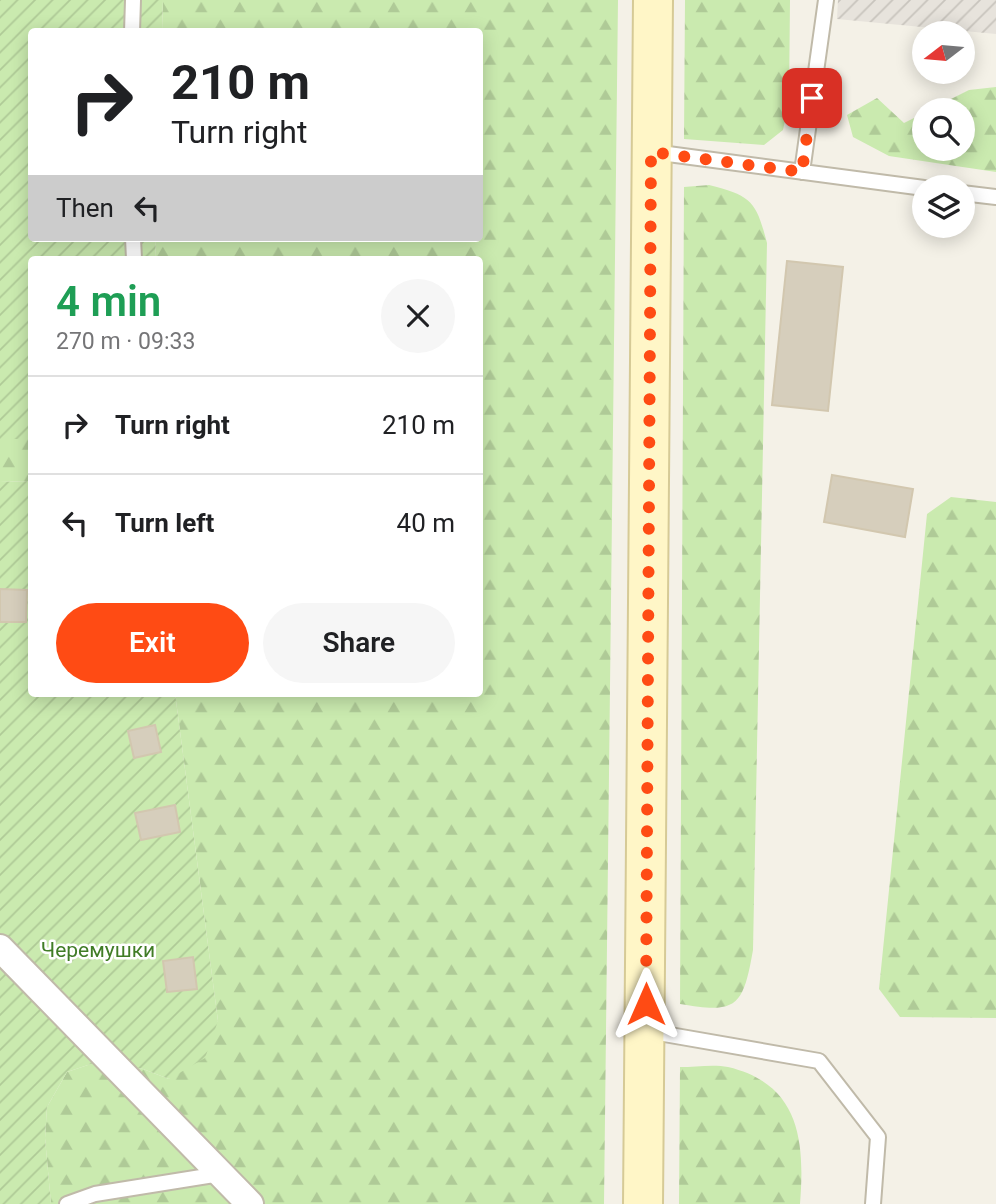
<!DOCTYPE html>
<html lang="en">
<head>
<meta charset="utf-8">
<style>
  body { margin:0; font-family:Roboto,sans-serif; background:#f6f6f6; color:#202124; height:100vh; display:flex; flex-direction:column; font-size:26px; white-space:nowrap }
  * { box-sizing:border-box; margin:0 }
  p { font-size:23px; color:#757577 }
  .icon { flex:none; width:38px; height:38px; fill:none; stroke:currentColor; stroke-width:2; stroke-linecap:round; stroke-linejoin:round }
  .map { position:relative; flex:1; overflow:hidden }
  .side { position:absolute; left:28px; top:256px; width:455px; height:441px; display:flex; flex-direction:column; background:#fff; border-radius:7px; box-shadow:0 4px 18px #0003 }
  .side>* { flex:none }
  .top-card { position:absolute; left:28px; top:28px; width:455px; height:214px; border-radius:7px; box-shadow:0 4px 18px #0003; background:#fff; color:#202124; overflow:hidden }
  .needle { width:46px; rotate:254deg }
  .controls { position:absolute; left:912px; top:21px; display:grid; gap:14px }
  .controls a { display:grid; place-items:center; width:63px; height:63px; border-radius:50%; background:#fff; box-shadow:0 4px 18px #0003; font-size:35px }
  .pin { position:absolute; display:grid; place-items:center; width:60px; height:60px; color:#fff; margin:-30px; border-radius:14px; box-shadow:0 4px 10px #0006 }
  .me { position:absolute; width:77px; margin:-38px; rotate:0deg; stroke-linejoin:round; filter:drop-shadow(0 0 5px #0008) }
  .turn { display:flex; align-items:center; gap:24px; height:147px; padding:0 28px; font-size:32px }
  .turn .icon { width:91px; height:91px; stroke-width:2.5 }
  .turn b { display:block; font-size:49px; line-height:60px }
  .then { display:flex; align-items:center; height:66px; padding:0 28px; background:#0003; gap:14px; font-size:26px }
  .round { display:grid; place-items:center; flex:none; width:74px; height:74px; border-radius:37px; background:#f6f6f6 }
  .head { display:flex; align-items:center; justify-content:space-between; height:119px; padding:0 28px }
  h1 { font-size:42px; font-weight:600; line-height:52px; color:#1e9e55 }
  .primary-button { display:flex; gap:14px; margin-top:auto; padding:14px 28px }
  .primary-button a { flex:1; height:80px; border-radius:42px; background:#ff4b14; color:#fff; font-size:28px; font-weight:600; line-height:80px; text-align:center }
  .primary-button a+a { background:#f6f6f6; color:#202124 }
  ul { padding:0; list-style:none }
  li { display:flex; align-items:center; gap:21px; height:98px; padding:0 28px; border-top:2px solid #e0e0e0 }
  li div { flex:1 }
  li b { display:block; font-size:26px }
  li em { font-style:normal }
  .map>svg:first-child { display:block }
  .industrial { fill:url(#industrial-furrows) }
  .forest { fill:url(#forest-firs) }
  .garden { fill:url(#garden-furrows) }
  .building { fill:#d6cebc; stroke:#d2c7af; stroke-width:2 }
  .lines { fill:none; stroke-linecap:round; stroke-linejoin:round }
  .service-casing { stroke:#c0baa9; stroke-width:18 }
  .minor-casing { stroke:#c0baa9; stroke-width:30 }
  .secondary-casing { stroke:#d6ca96; stroke-width:42 }
  .service { stroke:#fff; stroke-width:14 }
  .minor { stroke:#fff; stroke-width:26 }
  .secondary { stroke:#fff6c7; stroke-width:38 }
  .route { stroke:#ff4b14; stroke-width:12; stroke-dasharray:0 21.6 }
  .labels { text-anchor:middle; stroke-width:5; stroke-linejoin:round; paint-order:stroke }
  .park-label { font-size:21px; fill:#407c26; stroke:#fff }
</style>
</head>
<body>
<div class="map">
<svg width="996" height="1204" viewBox="0 0 996 1204">
  <defs>
    <pattern id="industrial-furrows" width="10" height="10" patternUnits="userSpaceOnUse" patternTransform="scale(1.75)"><rect width="10" height="10" fill="#e7e3dc"/><path d="M-1 1l2-2M0 10L10 0M9 11l2-2" fill="none" stroke="#c8c4bd"/></pattern>
    <pattern id="forest-firs" width="22" height="20" patternUnits="userSpaceOnUse" patternTransform="scale(1.75)"><rect width="22" height="20" fill="#caeaaf"/><path d="M5 1l3.5 6h-7zM16 11l3.5 6h-7z" fill="#afca97"/></pattern>
    <pattern id="garden-furrows" width="10" height="10" patternUnits="userSpaceOnUse" patternTransform="scale(1.75)"><rect width="10" height="10" fill="#caeaaf"/><path d="M-1 1l2-2M0 10L10 0M9 11l2-2" fill="none" stroke="#afca97"/></pattern>
  </defs>
  <rect width="100%" height="100%" fill="#f4f1e7"/>
  <path class="industrial" d="M838,0H996V34L837,19Z"/>
  <path class="forest" d="M163,0H618L604,1204H51L45,1138L47,1107L67,1072L100,1061L143,1069L169,1079L218,1021L175,693H480V259H155L156,238H480V32L162,31Z
    M685,0H790L789,101L783,130L764,145L684,139Z
    M996,87V172L889,156L853,137L847,115L877,98L904,123L924,113V149H962V110H929L969,90Z
    M709,185C752,196 756,201 767,243L753,950C743,1007 737,1014 680,1004L684,187Z
    M0,439H31V481L0,482Z
    M951,497L996,502V1018L900,1017L879,989L927,514Z
    M680,1067C695,1067 714,1064 728,1067C800,1084 805,1141 800,1204H679Z"/>
  <path class="garden" d="M0,0H163L162,31L32,32V238H156L155,259H32L31,439H0Z
    M31,481L32,693H175L218,1021L205,1058L169,1079L143,1069L100,1061L67,1072L47,1107L45,1138L51,1204H0V482Z"/>
  <path class="building" d="M787,261L843,267L828,411L772,405Z
    M832,475L913,489L905,537L824,522Z
    M0,589L27,590L26,622H0Z
    M155,725L161,752L134,758L128,731Z
    M175,805L180,832L141,840L135,813Z
    M193,957L197,989L167,992L163,961Z"/>
  <g class="lines">
    <defs>
      <path id="service" d="M132,32L133,0
        M653,152L924,188
        M802,172L826,0
        M962,193L996,197
        M133,238L134,259
        M647,1031L819,1061L878,1137L873,1204
        M67,1204L95,1194L220,1174"/>
      <path id="minor" d="M0,948L250,1204"/>
      <path id="secondary" d="M643,1204L653,0"/>
    </defs>
    <use href="#service" class="service-casing"/>
    <use href="#minor" class="minor-casing"/>
    <use href="#secondary" class="secondary-casing"/>
    <use href="#service" class="service"/>
    <use href="#minor" class="minor"/>
    <use href="#secondary" class="secondary"/>
  </g>
  <g class="lines">
    <path class="route" d="M646,1004L651,152L802,172L812,98"/>
  </g>
  <g class="labels">
    <g class="park-label">
      <text x="98" y="957">Черемушки</text>
    </g>
  </g>
</svg>
<div class="controls">
<a><svg class="needle" viewBox="-14 -14 28 28"><path d="M0-13l5 13h-10z" fill="#e53935"/><path d="M0 13l5-13h-10z" fill="#757577"/></svg></a>
<a><svg class="icon" aria-label="search" viewBox="0 0 24 24"><circle cx="10" cy="10" r="6"/><path d="M15 15l6 6"/></svg></a>
<a><svg class="icon" aria-label="layers" viewBox="0 0 24 24"><path d="M12 4l9 5-9 5-9-5zM3 14l9 5 9-5"/></svg></a>
</div>
<div class="pin" style="left:812px;top:98px;background:#d93025"><svg class="icon" aria-label="arrive" viewBox="0 0 24 24"><path d="M6 21V4h12l-3 4 3 4H6"/></svg></div>
<svg class="me" style="left:646px;top:1004px" viewBox="-20 -20 40 40"><path d="M0-17L14 15 0 8-14 15z" fill="#ff4b14" stroke="#fff" stroke-width="4"/></svg>
<div class="top-card">
<div class="turn"><svg class="icon" aria-label="right" viewBox="0 0 24 24"><path d="M7 20v-9h11M14 6l5 5-5 5"/></svg><div><b>210 m</b>Turn right</div></div>
<div class="then">Then<svg class="icon" aria-label="left" viewBox="0 0 24 24"><path d="M17 20v-9H6M10 6l-5 5 5 5"/></svg></div>
</div>
<section class="side">
<div class="head"><div><h1>4 min</h1><p>270 m · 09:33</p></div><a class="round"><svg class="icon" aria-label="close" viewBox="0 0 24 24"><path d="M6 6l12 12M18 6L6 18"/></svg></a></div>
<ul>
<li><svg class="icon" aria-label="right" viewBox="0 0 24 24"><path d="M7 20v-9h11M14 6l5 5-5 5"/></svg><div><b>Turn right</b></div><em>210 m</em></li>
<li><svg class="icon" aria-label="left" viewBox="0 0 24 24"><path d="M17 20v-9H6M10 6l-5 5 5 5"/></svg><div><b>Turn left</b></div><em>40 m</em></li>
</ul>
<div class="primary-button"><a>Exit</a><a>Share</a></div>
</section>
</div>
</body>
</html>
